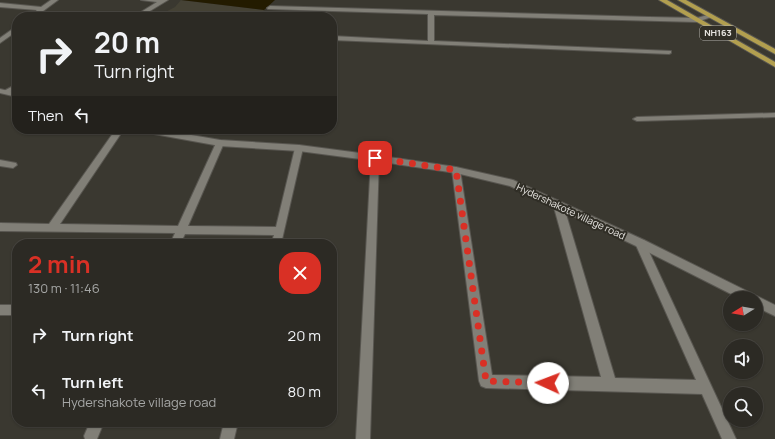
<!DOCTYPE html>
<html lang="en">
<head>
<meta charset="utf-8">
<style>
  body { margin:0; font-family:Manrope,sans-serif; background:#383631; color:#f1f3f6; height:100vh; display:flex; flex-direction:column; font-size:15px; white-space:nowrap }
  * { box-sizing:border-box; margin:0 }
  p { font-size:13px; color:#a6a7a6 }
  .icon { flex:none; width:22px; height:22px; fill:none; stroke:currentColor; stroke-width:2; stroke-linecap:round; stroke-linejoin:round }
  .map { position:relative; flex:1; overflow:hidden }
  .drawer { position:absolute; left:12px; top:239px; width:325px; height:188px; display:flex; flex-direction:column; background:#2c2a24; border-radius:16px; box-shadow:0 1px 3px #0004,0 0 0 1px #484641 }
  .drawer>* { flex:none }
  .top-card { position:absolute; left:12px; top:12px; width:325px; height:122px; border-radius:16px; box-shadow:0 1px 3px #0004,0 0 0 1px #484641; background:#2c2a24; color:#f1f3f6; overflow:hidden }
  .needle { width:26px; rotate:259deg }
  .controls { position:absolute; left:723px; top:291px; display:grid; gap:8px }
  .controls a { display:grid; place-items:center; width:40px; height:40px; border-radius:50%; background:#2c2a24; box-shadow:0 1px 3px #0004,0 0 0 1px #484641; font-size:20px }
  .pin { position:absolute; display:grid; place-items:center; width:34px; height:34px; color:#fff; margin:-17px; border-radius:8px; box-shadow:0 2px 6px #0006 }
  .me { position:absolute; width:44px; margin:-22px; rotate:272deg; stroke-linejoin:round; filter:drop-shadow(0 0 3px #0008) }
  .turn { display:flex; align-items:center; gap:14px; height:84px; padding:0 16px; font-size:18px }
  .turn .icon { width:52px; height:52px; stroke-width:2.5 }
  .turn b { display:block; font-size:28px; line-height:34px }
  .then { display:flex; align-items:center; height:38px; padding:0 16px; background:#0003; gap:8px; font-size:15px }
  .round { display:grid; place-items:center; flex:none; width:42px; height:42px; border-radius:16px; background:#383631 }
  .head { display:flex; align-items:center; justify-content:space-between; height:68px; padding:0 16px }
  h1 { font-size:24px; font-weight:700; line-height:30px; color:#d93025 }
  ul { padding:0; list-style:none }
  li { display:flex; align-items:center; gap:12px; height:56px; padding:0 16px }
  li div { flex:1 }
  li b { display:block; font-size:15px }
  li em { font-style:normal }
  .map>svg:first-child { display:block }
  .built { fill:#454235 }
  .water { fill:#231b00 }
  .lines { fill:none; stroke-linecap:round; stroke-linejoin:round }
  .street-casing { stroke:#585650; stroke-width:2 }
  .secondary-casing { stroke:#585650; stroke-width:2 }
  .highway-casing { stroke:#585650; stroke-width:2 }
  .street { fill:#817f77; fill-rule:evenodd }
  .secondary { fill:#817f77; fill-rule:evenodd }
  .highway { fill:#b29f4f; fill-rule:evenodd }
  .route { stroke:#d93025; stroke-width:7; stroke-dasharray:0 12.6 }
  .labels { text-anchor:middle; stroke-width:4; stroke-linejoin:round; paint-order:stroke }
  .shield { fill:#302e26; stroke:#b0aea9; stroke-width:1 }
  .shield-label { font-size:9px; font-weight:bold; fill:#e7e5e1 }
  .street-label { font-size:10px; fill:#e7e5e1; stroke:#302e26 }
</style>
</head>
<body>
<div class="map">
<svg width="775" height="439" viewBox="0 0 775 439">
  <rect width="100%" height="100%" fill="#3a3830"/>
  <path class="built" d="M181,0L264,10L257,17H156L175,7Z"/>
  <path class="water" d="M181,0H275L264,10Z"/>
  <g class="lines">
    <defs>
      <path id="street" d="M51,0H58L35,17H28L37,10L0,7V3L41,7Z
        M141,0H168L140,17H133L157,2Z
        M270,6L649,17L697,18L711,14L714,16L697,22L434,15V41L671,51V53L669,54L332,40V36L428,41V14L268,9L267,8Z
        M17,26V31L0,43V38Z
        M17,84V89L6,94L2,92Z
        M775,113V117L637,121L633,119L637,117Z
        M116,129H124L60,224L178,226L216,143L220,140L224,143L188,226L276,227L295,148L299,145L303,148L281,244H271L274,235L185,234L180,244H170L175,233L0,231V223L49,224Z
        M375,155L379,158L370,439H356L371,158Z
        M0,160L16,163L17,165L13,168L0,166Z
        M456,167L460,170L492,375L601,377L553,204L558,200L563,204L615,378L696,380L635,243L636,240H644L645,243L736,439H722L702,394L486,388L481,386L479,381L452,170Z
        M0,305H17V315H0Z
        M90,422H104L97,439H85L84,436Z
        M224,422H238L234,439H220Z"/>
      <path id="secondary" d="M0,89L17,93V97L0,93Z
        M139,129H157L220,140L299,145L375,155L456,167L513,180L644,240L775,305V316L756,307V298H739L636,246L510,186L456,173L375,161L299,151L220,146L143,132Z"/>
      <path id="highway" d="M659,0H667L775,62V67Z
        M678,0H686L775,49V54Z"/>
    </defs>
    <use href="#street" class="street-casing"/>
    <use href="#secondary" class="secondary-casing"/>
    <use href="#highway" class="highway-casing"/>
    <use href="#street" class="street"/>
    <use href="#secondary" class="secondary"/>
    <use href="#highway" class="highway"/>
  </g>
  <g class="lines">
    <path class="route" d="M375,158L456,170L486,381L548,383"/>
  </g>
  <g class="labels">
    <rect class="shield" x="700" y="26" width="36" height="14" rx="3"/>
    <g class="shield-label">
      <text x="718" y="36">NH163</text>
    </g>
    <g class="street-label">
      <text transform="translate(571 211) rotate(25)" y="4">Hydershakote village road</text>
    </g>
  </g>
</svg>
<div class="controls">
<a><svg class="needle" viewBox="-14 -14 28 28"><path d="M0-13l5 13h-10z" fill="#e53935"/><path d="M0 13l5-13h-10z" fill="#a6a7a6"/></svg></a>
<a><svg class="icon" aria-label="sound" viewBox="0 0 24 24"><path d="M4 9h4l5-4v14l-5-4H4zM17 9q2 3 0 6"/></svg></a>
<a><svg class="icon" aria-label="search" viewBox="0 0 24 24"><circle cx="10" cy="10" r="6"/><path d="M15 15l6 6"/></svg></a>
</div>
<div class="pin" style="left:375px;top:158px;background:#d93025"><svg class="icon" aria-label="arrive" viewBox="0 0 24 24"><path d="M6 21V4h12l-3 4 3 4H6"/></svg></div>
<svg class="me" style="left:548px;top:383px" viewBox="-20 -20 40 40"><circle r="19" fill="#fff"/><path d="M0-13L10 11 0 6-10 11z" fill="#d93025"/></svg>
<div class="top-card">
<div class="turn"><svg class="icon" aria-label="right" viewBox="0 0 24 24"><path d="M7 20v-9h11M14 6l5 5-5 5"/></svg><div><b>20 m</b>Turn right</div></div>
<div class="then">Then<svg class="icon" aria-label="left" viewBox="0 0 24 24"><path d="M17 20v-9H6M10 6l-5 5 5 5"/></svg></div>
</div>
<section class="drawer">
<div class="head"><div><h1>2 min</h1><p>130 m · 11:46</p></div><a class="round" style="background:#d93025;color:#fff"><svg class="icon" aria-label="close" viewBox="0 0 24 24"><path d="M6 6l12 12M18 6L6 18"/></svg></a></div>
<ul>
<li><svg class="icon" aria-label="right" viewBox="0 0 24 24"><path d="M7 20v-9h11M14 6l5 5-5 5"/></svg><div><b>Turn right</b></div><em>20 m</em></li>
<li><svg class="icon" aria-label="left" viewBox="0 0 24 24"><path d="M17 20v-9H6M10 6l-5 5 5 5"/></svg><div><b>Turn left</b><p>Hydershakote village road</p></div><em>80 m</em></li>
</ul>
</section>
</div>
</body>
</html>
